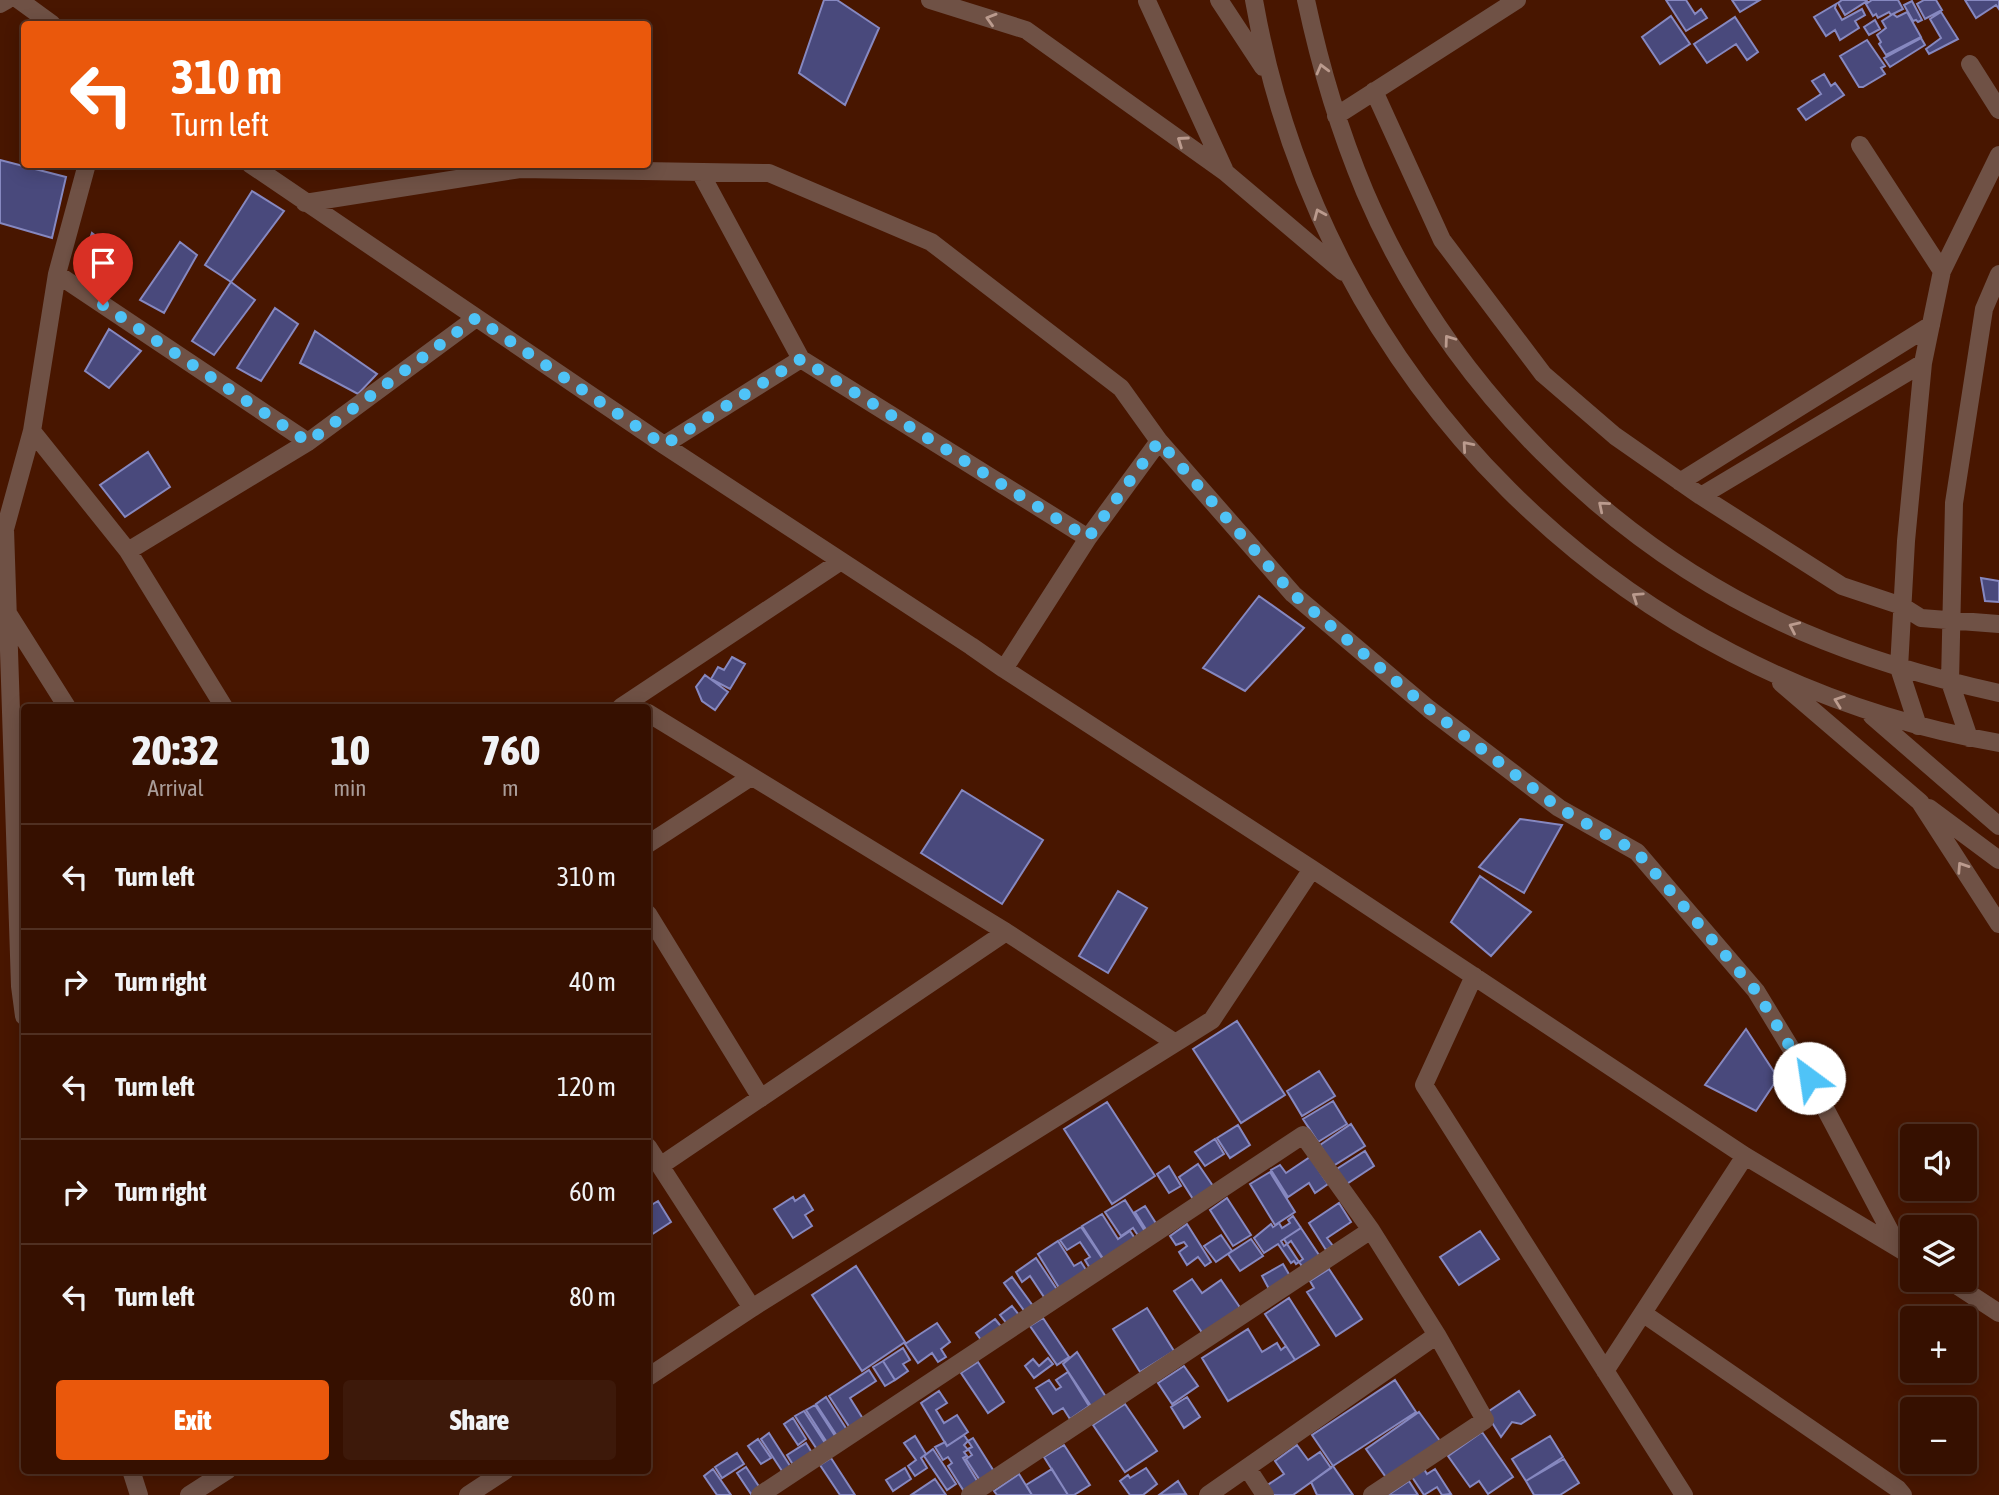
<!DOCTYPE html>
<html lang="en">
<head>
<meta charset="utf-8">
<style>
  body { margin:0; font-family:"Asap Condensed",sans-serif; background:#3d190a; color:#f1f3f6; height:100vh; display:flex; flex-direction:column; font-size:26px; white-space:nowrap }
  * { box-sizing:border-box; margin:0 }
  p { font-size:23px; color:#aa9d99 }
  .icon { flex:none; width:38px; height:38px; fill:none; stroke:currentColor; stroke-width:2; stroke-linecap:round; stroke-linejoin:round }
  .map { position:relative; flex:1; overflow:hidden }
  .panel { position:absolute; left:21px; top:704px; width:630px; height:770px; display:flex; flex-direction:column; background:#361000; border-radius:7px; box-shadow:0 4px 18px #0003,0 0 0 2px #503022 }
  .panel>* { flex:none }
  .guide { position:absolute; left:21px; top:21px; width:630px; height:147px; border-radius:7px; box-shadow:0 4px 18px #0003,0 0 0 2px #503022; background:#ea580c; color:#fff; overflow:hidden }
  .fabs { position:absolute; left:1900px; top:1124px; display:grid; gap:14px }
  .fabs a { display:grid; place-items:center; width:77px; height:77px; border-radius:7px; background:#361000; box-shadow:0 4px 18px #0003,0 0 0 2px #503022; font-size:35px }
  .pin { position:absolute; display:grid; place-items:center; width:60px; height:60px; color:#fff; margin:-72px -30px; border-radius:50% 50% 50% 0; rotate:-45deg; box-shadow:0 0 7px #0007 }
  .pin .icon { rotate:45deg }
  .me { position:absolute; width:77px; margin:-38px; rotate:329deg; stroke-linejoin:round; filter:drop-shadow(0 0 5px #0008) }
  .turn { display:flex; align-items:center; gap:24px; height:147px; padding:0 35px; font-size:32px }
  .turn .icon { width:91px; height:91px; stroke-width:2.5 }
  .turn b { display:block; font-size:49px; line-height:60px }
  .eta { display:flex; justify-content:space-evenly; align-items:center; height:119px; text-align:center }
  .eta b { font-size:42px; font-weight:800; line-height:49px }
  .button { display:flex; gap:14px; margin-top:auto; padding:14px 35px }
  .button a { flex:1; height:80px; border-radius:7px; background:#ea580c; color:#fff; font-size:28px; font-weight:800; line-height:80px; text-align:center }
  .button a+a { background:#3d190a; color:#f1f3f6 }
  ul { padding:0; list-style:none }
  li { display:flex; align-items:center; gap:21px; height:105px; padding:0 35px; border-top:2px solid #503022 }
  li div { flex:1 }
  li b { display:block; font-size:26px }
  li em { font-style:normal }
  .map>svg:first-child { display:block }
  .building { fill:#49497c; stroke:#8688c0; stroke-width:2 }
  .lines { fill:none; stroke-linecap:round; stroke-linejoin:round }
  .street { stroke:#6f5145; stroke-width:18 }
  .oneway { stroke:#bb9b8e }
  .route { stroke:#4fc3f7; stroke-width:12; stroke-dasharray:0 21.6 }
</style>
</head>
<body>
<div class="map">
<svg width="1999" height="1495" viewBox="0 0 1999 1495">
  <rect width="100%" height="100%" fill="#481600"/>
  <path class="building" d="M824,0H837L879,28L845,105L799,73Z
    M1666,0H1686L1695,14L1701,9L1707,18L1686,31Z
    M1732,0H1760L1740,12Z
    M1842,0H1866L1867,1L1845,15L1838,3Z
    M1872,0H1898L1903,9L1891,15L1889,12L1878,18L1876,14L1873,16L1866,4Z
    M1924,0H1936L1942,10L1925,19L1917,4Z
    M1965,0H1999V9L1996,5L1976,18Z
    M1912,1L1922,20L1918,22L1916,20L1913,21L1904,5Z
    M1836,4L1835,8L1842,20L1862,9L1865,15L1855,21L1859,28L1840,40L1835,30L1826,36L1814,17Z
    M1907,12L1921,37L1886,55L1879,44L1881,42L1877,35L1886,28L1882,21L1893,14L1897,17Z
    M1941,12L1958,39L1929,54L1926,49L1941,38L1930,19Z
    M1671,16L1690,44L1660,64L1642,37Z
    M1735,17L1758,52L1747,60L1736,44L1707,63L1694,44Z
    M1875,20L1880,29L1869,35L1864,27Z
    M1921,38L1925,45L1890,67L1884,58Z
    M1867,40L1885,66L1881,68L1885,74L1863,87H1859L1840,56Z
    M1824,74L1831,86L1835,83L1844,95L1806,120L1798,109L1821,94L1812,81Z
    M0,160L66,177L52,238L0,223Z
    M252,191L284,211L231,282L205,265Z
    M92,233L131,263L106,291L80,271Z
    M180,242L197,255L164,313L140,300Z
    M231,282L255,300L214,355L192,341Z
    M275,308L298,324L261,381L237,368Z
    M109,329L141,351L109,388L85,371Z
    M315,331L377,374L358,394L300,363Z
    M148,452L170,487L125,517L100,485Z
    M1981,578L1999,581V602L1985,601Z
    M1259,596L1304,628L1245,691L1203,668Z
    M732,657L745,664L730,689L711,679L718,667L724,670Z
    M705,675L728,692L715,710L702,701L696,687Z
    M962,790L1043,840L1002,904L921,853Z
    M1520,819L1562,825L1524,893L1479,867Z
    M1480,876L1531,912L1491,956L1451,922Z
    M1118,891L1147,908L1108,973L1079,956Z
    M1237,1021L1285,1095L1241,1123L1193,1049Z
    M1746,1029L1778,1078L1756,1111L1705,1085Z
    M1319,1071L1335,1096L1302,1116L1287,1091Z
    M1333,1101L1347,1124L1318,1142L1303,1119Z
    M1107,1102L1155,1176L1112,1204L1064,1129Z
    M1351,1124L1365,1146L1333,1166L1320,1145Z
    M1238,1125L1250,1145L1230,1158L1217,1138Z
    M1215,1139L1224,1154L1205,1166L1195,1152Z
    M1365,1151L1374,1166L1342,1187L1332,1172Z
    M1310,1157L1328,1184L1315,1193L1309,1183L1288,1197L1271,1170L1280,1165L1286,1173Z
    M1198,1164L1213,1186L1193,1199L1179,1177Z
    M1169,1166L1181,1186L1169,1193L1157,1174Z
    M1270,1172L1295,1212L1275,1225L1250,1184Z
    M804,1195L813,1210L805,1215L812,1226L793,1238L774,1209L793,1197L795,1201Z
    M1227,1198L1251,1235L1233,1246L1210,1210Z
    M1125,1200L1146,1233L1139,1237L1133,1228L1121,1236L1105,1212Z
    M658,1201L671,1222L648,1237V1207Z
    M1339,1203L1351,1222L1327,1238L1333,1246L1326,1250L1309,1223Z
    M1145,1206L1157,1225L1147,1231L1135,1212Z
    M1102,1214L1118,1239L1130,1231L1138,1243L1106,1263L1082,1226Z
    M1293,1216L1301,1228L1281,1241L1284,1246L1287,1244L1299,1262L1296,1264L1294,1261L1291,1263L1278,1244L1264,1253L1254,1238L1271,1224L1273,1227L1279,1223L1282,1228L1290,1223L1288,1220Z
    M1187,1224L1211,1262L1205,1266L1198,1257L1187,1265L1179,1252L1187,1246L1184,1242L1176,1245L1170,1236Z
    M1081,1227L1104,1261L1091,1270L1085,1260L1090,1257L1080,1242L1067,1250L1060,1240Z
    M1301,1228L1321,1258L1304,1269L1299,1262L1303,1259L1291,1241L1287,1244L1284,1239Z
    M1480,1231L1499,1259L1459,1285L1440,1257Z
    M1221,1235L1232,1251L1216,1262L1204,1246Z
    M1251,1239L1263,1256L1240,1271L1228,1254Z
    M1058,1241L1074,1266L1081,1262L1088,1273L1061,1291L1038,1254Z
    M1036,1258L1058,1291L1046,1300L1030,1276L1022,1282L1016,1272Z
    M1283,1264L1290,1276L1269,1289L1262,1276Z
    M856,1266L905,1342L862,1371L812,1295Z
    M1329,1269L1362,1319L1336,1336L1307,1292L1314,1288L1310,1281Z
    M1012,1277L1036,1310L1028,1316L1004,1283Z
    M1192,1279L1202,1293L1221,1280L1239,1306V1309L1203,1334L1174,1291Z
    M1289,1298L1319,1345L1295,1360L1265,1314Z
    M1012,1306L1019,1315L1008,1325L1000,1315Z
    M1147,1308L1174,1351L1140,1372L1113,1329Z
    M1043,1318L1069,1357L1057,1365L1030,1326Z
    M995,1319L1004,1330L984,1344L976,1333Z
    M937,1323L950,1342L941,1349L946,1357L938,1362L932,1353L918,1363L905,1344Z
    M1248,1329L1262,1352L1277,1343L1281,1350L1286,1346L1295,1360L1228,1401L1202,1358Z
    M903,1348L910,1360L903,1364L908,1371L895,1380L883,1361Z
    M1077,1352L1106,1397L1091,1406L1063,1364Z
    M1048,1358L1053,1364L1034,1378L1025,1366L1033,1359L1039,1366Z
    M883,1361L895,1380L885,1386L873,1367Z
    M978,1362L1004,1402L988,1413L961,1373Z
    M1184,1366L1198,1386L1172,1404L1158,1383Z
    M869,1370L876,1381L850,1398L865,1422L852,1431L829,1396Z
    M1068,1372L1089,1406L1070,1419L1063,1408L1053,1414L1036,1388L1049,1380L1056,1390L1061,1387L1056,1380Z
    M1395,1380L1416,1412L1333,1466L1312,1435Z
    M939,1391L947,1403L936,1410L944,1423L957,1415L968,1432L947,1446L921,1403Z
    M1519,1391L1535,1415L1521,1424L1512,1422L1501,1437L1486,1413Z
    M826,1397L849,1433L839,1439L816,1404Z
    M1187,1397L1200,1417L1184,1428L1171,1407Z
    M1125,1404L1157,1451L1125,1472L1093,1425Z
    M815,1405L837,1439L828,1444L806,1410Z
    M804,1411L827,1446L818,1451L795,1416Z
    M1419,1412L1443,1445L1390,1483L1366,1449Z
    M793,1418L806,1439L798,1445L784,1424Z
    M1482,1432L1513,1477L1488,1494L1479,1481L1470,1487L1448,1456Z
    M769,1433L792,1469L784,1474L761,1439Z
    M964,1435L968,1441L964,1445L968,1450L964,1452L967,1456L963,1458L979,1484L965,1493L948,1466L952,1463L948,1457L943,1460L935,1447L945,1442L947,1446Z
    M915,1436L926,1454L921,1458L927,1468L915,1476L908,1466L916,1460L904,1443Z
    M1550,1436L1563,1457L1526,1481L1512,1459Z
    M973,1438L995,1473L981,1482L966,1459L972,1455L968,1449L972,1447L968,1441Z
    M758,1439L771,1458L761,1464L748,1446Z
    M806,1443L814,1456L795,1468L787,1455Z
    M1064,1445L1090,1485L1074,1495H1068L1044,1457Z
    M1297,1445L1308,1460L1320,1452L1331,1468L1293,1495H1273L1266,1486L1284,1474L1275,1461Z
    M933,1449L956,1484L947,1490L924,1456Z
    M737,1453L744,1464L722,1478L715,1467Z
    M831,1458L855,1495H840L820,1465Z
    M1564,1459L1579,1483L1560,1495H1534L1526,1481Z
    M1333,1466L1353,1495H1317L1311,1482Z
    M746,1467L760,1488L751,1494L737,1473Z
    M905,1468L911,1479L893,1491L886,1480Z
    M1146,1468L1157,1484L1143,1495H1130L1120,1481L1128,1475L1130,1478Z
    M713,1469L731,1495H717L704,1476Z
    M1052,1469L1068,1495H1032L1026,1485Z
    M1424,1469L1427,1474L1435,1469L1451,1494L1442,1495L1437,1487L1424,1495L1412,1477Z
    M1019,1474L1032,1495H997L994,1491Z
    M935,1479L946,1495H911Z
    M1178,1481L1186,1494L1159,1495Z
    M1409,1481L1418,1495H1388Z"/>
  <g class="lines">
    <path class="street" d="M19,0L52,24
      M930,0L1026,30L1225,172L1343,272
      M1219,0L1263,67
      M1254,0C1321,382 1618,677 1999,743
      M1306,0C1320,66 1339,130 1365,192C1447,384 1610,548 1803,632C1866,659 1931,678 1999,693
      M1147,1L1224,169
      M0,4L7,0
      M1970,64L1999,110
      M1374,91L1442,240L1543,374L1615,436L1701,496L1842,586L1902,606L1921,618L1999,624
      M1336,116L1517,0
      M1860,145L1942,271
      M87,164L57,274L32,431L128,551L224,707
      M250,164L664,445L971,646L1004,669L1312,869L1745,1156L1913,1257
      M700,172L801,359L1088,538
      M305,203L520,169L769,173L931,242L1121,388L1159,441L1293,594L1429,709L1559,808L1637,852L1756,991L1809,1078L1899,1248
      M57,274L308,442
      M664,445L801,359
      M1680,482L1931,325
      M1701,496L1923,363
      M128,551L308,442L476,318
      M9,615L67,707
      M1004,669L1088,538L1159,441
      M1781,683L1920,802L1999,924
      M621,707L841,561
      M648,713L1006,932L1174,1042
      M1872,716L1999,826
      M1918,726L1899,668L1906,541L1923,363L1942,271L1999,155
      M1969,738L1950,682L1954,503L1984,309L1999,274
      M1929,808L1999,860
      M648,844L751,777
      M648,914L761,1098
      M1474,976L1424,1085L1684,1495
      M24,1016L20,986L5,529L32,431
      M648,1147L752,1308
      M660,1166L1006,932
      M1947,1279L1999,1313
      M1644,1314L1898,1489L1903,1495
      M1605,1371L1745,1156
      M648,1377L752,1308L1212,1020L1312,869
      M1248,1469L1265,1495
      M131,1470L139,1495
      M189,1495L228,1470
      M468,1495L506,1470
      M760,1495L1303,1135L1371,1230L970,1495
      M1208,1495L1437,1335L1371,1230
      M1372,1495L1485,1420L1437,1335"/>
  </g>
  <defs><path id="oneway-chevron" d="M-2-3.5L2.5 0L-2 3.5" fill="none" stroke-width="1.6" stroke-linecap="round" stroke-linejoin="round" transform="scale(1.75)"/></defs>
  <g class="oneway">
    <use href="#oneway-chevron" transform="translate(991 19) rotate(-163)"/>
    <use href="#oneway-chevron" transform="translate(1322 69) rotate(-105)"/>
    <use href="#oneway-chevron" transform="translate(1182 141) rotate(-145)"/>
    <use href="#oneway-chevron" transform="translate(1319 214) rotate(-113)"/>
    <use href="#oneway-chevron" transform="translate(1449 340) rotate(-126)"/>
    <use href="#oneway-chevron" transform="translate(1467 446) rotate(-131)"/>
    <use href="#oneway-chevron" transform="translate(1603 506) rotate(-140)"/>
    <use href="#oneway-chevron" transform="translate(1637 597) rotate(-146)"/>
    <use href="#oneway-chevron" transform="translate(1794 627) rotate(-155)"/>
    <use href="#oneway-chevron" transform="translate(1839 701) rotate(-160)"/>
    <use href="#oneway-chevron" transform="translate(1962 867) rotate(-123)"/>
  </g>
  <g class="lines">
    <path class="route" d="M103,305L308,442L476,318L664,445L801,359L1088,538L1159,441L1293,594L1429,709L1559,808L1637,852L1756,991L1809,1078"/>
  </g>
</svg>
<div class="fabs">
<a><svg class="icon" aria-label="sound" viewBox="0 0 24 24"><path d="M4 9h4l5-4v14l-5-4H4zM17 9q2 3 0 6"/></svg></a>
<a><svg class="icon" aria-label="layers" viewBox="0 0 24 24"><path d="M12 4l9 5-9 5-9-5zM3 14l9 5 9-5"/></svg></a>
<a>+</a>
<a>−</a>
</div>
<div class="pin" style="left:103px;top:305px;background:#d93025"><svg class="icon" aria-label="arrive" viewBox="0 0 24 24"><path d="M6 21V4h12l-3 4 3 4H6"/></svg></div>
<svg class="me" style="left:1809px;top:1078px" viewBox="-20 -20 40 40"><circle r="19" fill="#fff"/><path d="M0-13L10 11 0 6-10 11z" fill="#4fc3f7"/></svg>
<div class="guide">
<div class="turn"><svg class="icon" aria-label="left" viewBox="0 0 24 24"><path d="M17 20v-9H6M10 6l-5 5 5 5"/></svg><div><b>310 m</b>Turn left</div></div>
</div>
<section class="panel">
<div class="eta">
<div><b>20:32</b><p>Arrival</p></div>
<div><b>10</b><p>min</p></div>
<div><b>760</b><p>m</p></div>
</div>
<ul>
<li><svg class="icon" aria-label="left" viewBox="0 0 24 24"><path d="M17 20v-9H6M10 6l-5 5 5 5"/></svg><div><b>Turn left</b></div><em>310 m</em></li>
<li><svg class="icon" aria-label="right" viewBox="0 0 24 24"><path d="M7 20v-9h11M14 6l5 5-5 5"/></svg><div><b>Turn right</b></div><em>40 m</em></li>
<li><svg class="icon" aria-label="left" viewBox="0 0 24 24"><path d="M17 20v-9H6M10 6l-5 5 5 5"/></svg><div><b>Turn left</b></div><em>120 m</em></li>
<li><svg class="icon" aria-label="right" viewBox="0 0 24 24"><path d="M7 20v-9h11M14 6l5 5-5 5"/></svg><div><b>Turn right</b></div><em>60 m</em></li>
<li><svg class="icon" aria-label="left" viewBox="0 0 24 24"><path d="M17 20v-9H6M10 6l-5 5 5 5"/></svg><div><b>Turn left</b></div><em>80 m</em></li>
</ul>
<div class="button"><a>Exit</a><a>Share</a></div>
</section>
</div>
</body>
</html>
